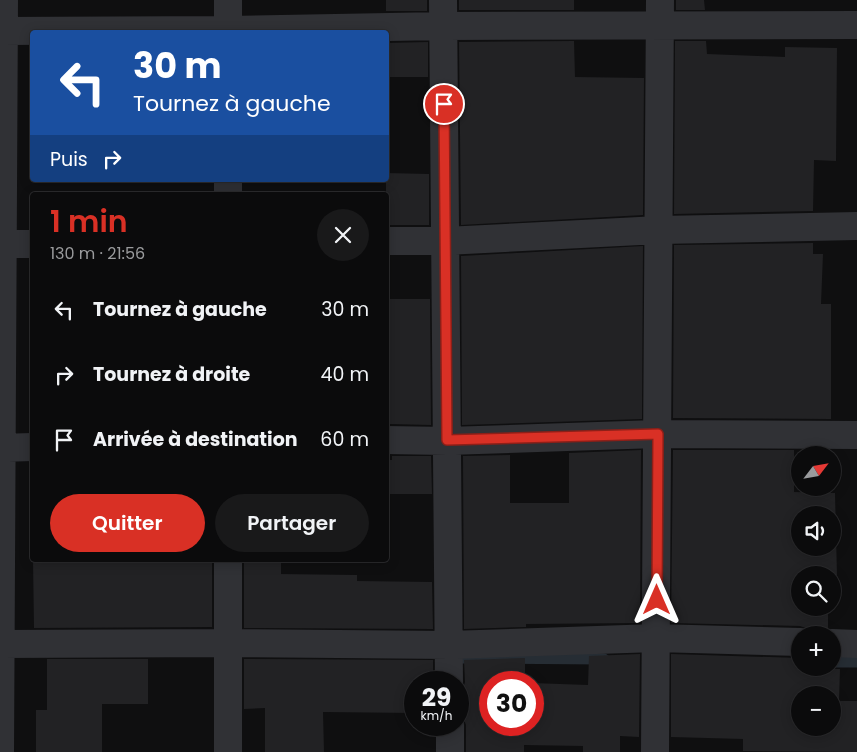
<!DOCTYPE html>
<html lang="fr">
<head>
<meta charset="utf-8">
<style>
  body { margin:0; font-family:Poppins,sans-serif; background:#19191a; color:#f1f3f6; height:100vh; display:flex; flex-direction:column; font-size:19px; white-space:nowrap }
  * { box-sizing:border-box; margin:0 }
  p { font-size:16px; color:#9a9b9d }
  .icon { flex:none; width:28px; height:28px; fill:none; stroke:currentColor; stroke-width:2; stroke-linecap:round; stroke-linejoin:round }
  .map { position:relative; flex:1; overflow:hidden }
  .side { position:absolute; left:30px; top:192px; width:359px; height:370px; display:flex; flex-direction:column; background:#0b0b0c; border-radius:5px; box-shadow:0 2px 12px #0003,0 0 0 1px #2b2b2d }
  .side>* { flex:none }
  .guide { position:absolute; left:30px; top:30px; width:359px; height:152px; border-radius:5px; box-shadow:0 2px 12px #0003,0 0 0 1px #2b2b2d; background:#1a4fa0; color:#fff; overflow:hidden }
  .needle { width:32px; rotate:59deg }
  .buttons { position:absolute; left:791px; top:446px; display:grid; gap:10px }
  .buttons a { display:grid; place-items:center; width:50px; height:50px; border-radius:50%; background:#0b0b0c; box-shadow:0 2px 12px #0003,0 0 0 1px #2b2b2d; font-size:25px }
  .speed { position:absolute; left:404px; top:671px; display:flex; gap:10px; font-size:25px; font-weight:700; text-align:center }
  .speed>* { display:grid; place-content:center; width:65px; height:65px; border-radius:50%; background:#0b0b0c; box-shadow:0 2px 12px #0003,0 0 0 1px #2b2b2d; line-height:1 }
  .speed small { font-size:12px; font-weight:400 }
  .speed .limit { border:8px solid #d22; background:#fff; color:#111 }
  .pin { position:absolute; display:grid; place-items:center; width:42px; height:42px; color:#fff; margin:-21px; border:2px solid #fff; border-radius:50%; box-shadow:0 1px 5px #0007 }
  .me { position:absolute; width:55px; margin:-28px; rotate:0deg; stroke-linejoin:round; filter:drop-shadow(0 0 4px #0008) }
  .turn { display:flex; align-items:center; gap:18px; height:105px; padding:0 20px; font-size:22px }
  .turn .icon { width:65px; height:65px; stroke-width:2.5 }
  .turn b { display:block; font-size:35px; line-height:42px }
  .then { display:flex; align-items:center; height:48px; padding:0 20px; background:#0003; gap:10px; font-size:19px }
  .round { display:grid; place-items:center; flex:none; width:52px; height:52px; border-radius:26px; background:#19191a }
  .head { display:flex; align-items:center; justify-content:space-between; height:85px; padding:0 20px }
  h1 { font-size:30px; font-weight:600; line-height:38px; color:#d93025 }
  .button { display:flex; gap:10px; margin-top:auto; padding:10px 20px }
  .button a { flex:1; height:58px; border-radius:30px; background:#d93025; color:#fff; font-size:20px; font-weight:600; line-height:58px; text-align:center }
  .button a+a { background:#19191a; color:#f1f3f6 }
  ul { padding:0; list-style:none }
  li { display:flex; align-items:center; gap:15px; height:65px; padding:0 20px }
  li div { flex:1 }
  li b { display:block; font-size:19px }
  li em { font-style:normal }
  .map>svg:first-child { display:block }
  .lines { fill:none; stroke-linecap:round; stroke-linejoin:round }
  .stream { stroke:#262d34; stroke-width:11 }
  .building { fill:#222224; fill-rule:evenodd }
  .minor { stroke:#303135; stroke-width:28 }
  .route-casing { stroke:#8d1f18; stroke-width:12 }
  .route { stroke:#d93025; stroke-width:9 }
</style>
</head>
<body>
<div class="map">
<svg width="857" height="752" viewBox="0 0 857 752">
  <rect width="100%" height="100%" fill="#0f0f10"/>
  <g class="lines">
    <path class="stream" d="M458,658L604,659
      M832,662H857"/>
  </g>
  <path class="building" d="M386,0H427V11H386Z
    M459,0H574V10H459Z
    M676,0H704L705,10H676Z
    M574,41L575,77L644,78L643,215L461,225L459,42Z
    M675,41H706L707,54L785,57V47L837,48L836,161L814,160L813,211L674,214Z
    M428,42V77H386V43Z
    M386,173L429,174V225H386Z
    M813,243V254H823L821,304H831V419L673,418L674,245Z
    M643,246L642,419L462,425L461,256Z
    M386,299H430L431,425L390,424L386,392Z
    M641,450L640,623L526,624V627L464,629L463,456L510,455V503H569V453Z
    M673,450H794V492L835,493L837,575H800V608H828V628L819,635H814L809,629L800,626L671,623ZM800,515H832V548H800Z
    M392,456H431L432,494H386V460H392Z
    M33,560H212V627L34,628Z
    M244,560H281V574L357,575V581L432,582L433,629L244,628Z
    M640,654L639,737L620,736V752H583V746L524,745V752H466V725L463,717L458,711V695L463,689L465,682L464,660L525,658V682H490V725H532V683L588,685L589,656Z
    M671,654L800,658V668L840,669L839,701H857V752L743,751V739L671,737ZM800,695H832V728H800Z
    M47,659H148V704H102V752H36V710H47Z
    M244,659L433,660V682H415V713L323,712L324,752H265V708L244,709Z"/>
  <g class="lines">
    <path class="minor" d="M228,0V32
      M443,0L449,682
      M0,31L228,30L443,26L857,25
      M228,180V195
      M386,241H445L659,230L857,226
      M0,244H32
      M386,440L447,441L657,434L857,435
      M0,448L32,447
      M228,560V752
      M832,643L857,644
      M0,644L228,643L449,645L656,638L800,642
      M450,725V752
      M0,752L4,0
      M655,752L660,0"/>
  </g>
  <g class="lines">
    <defs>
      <path id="route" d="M444,104L447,440L658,434L657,600"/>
    </defs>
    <use href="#route" class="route-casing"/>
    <use href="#route" class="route"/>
  </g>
</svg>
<div class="buttons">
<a><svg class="needle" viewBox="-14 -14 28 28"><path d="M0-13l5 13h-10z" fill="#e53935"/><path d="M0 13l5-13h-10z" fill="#9a9b9d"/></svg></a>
<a><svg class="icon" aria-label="sound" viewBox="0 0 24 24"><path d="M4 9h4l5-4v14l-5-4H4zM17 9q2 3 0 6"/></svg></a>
<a><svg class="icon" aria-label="search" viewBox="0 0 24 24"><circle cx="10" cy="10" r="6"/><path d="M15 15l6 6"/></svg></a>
<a>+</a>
<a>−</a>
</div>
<div class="speed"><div>29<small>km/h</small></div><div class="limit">30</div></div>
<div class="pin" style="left:444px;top:104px;background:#d93025"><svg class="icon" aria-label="arrive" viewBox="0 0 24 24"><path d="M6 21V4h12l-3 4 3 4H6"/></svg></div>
<svg class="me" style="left:657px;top:600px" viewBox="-20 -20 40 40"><path d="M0-17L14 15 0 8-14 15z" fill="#d93025" stroke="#fff" stroke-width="4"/></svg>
<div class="guide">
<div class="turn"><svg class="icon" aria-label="left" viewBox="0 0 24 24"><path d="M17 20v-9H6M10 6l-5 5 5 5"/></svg><div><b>30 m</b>Tournez à gauche</div></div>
<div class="then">Puis<svg class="icon" aria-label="right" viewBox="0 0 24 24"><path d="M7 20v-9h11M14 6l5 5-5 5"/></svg></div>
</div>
<section class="side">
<div class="head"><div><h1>1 min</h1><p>130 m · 21:56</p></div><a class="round"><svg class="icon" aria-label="close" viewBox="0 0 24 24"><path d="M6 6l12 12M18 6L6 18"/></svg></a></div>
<ul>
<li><svg class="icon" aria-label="left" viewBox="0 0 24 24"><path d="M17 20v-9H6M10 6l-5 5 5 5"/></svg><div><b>Tournez à gauche</b></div><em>30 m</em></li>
<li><svg class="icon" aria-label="right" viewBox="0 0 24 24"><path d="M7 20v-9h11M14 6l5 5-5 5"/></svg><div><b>Tournez à droite</b></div><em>40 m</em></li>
<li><svg class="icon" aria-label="arrive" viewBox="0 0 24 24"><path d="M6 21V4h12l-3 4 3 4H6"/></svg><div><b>Arrivée à destination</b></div><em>60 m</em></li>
</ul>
<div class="button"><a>Quitter</a><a>Partager</a></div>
</section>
</div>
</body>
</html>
